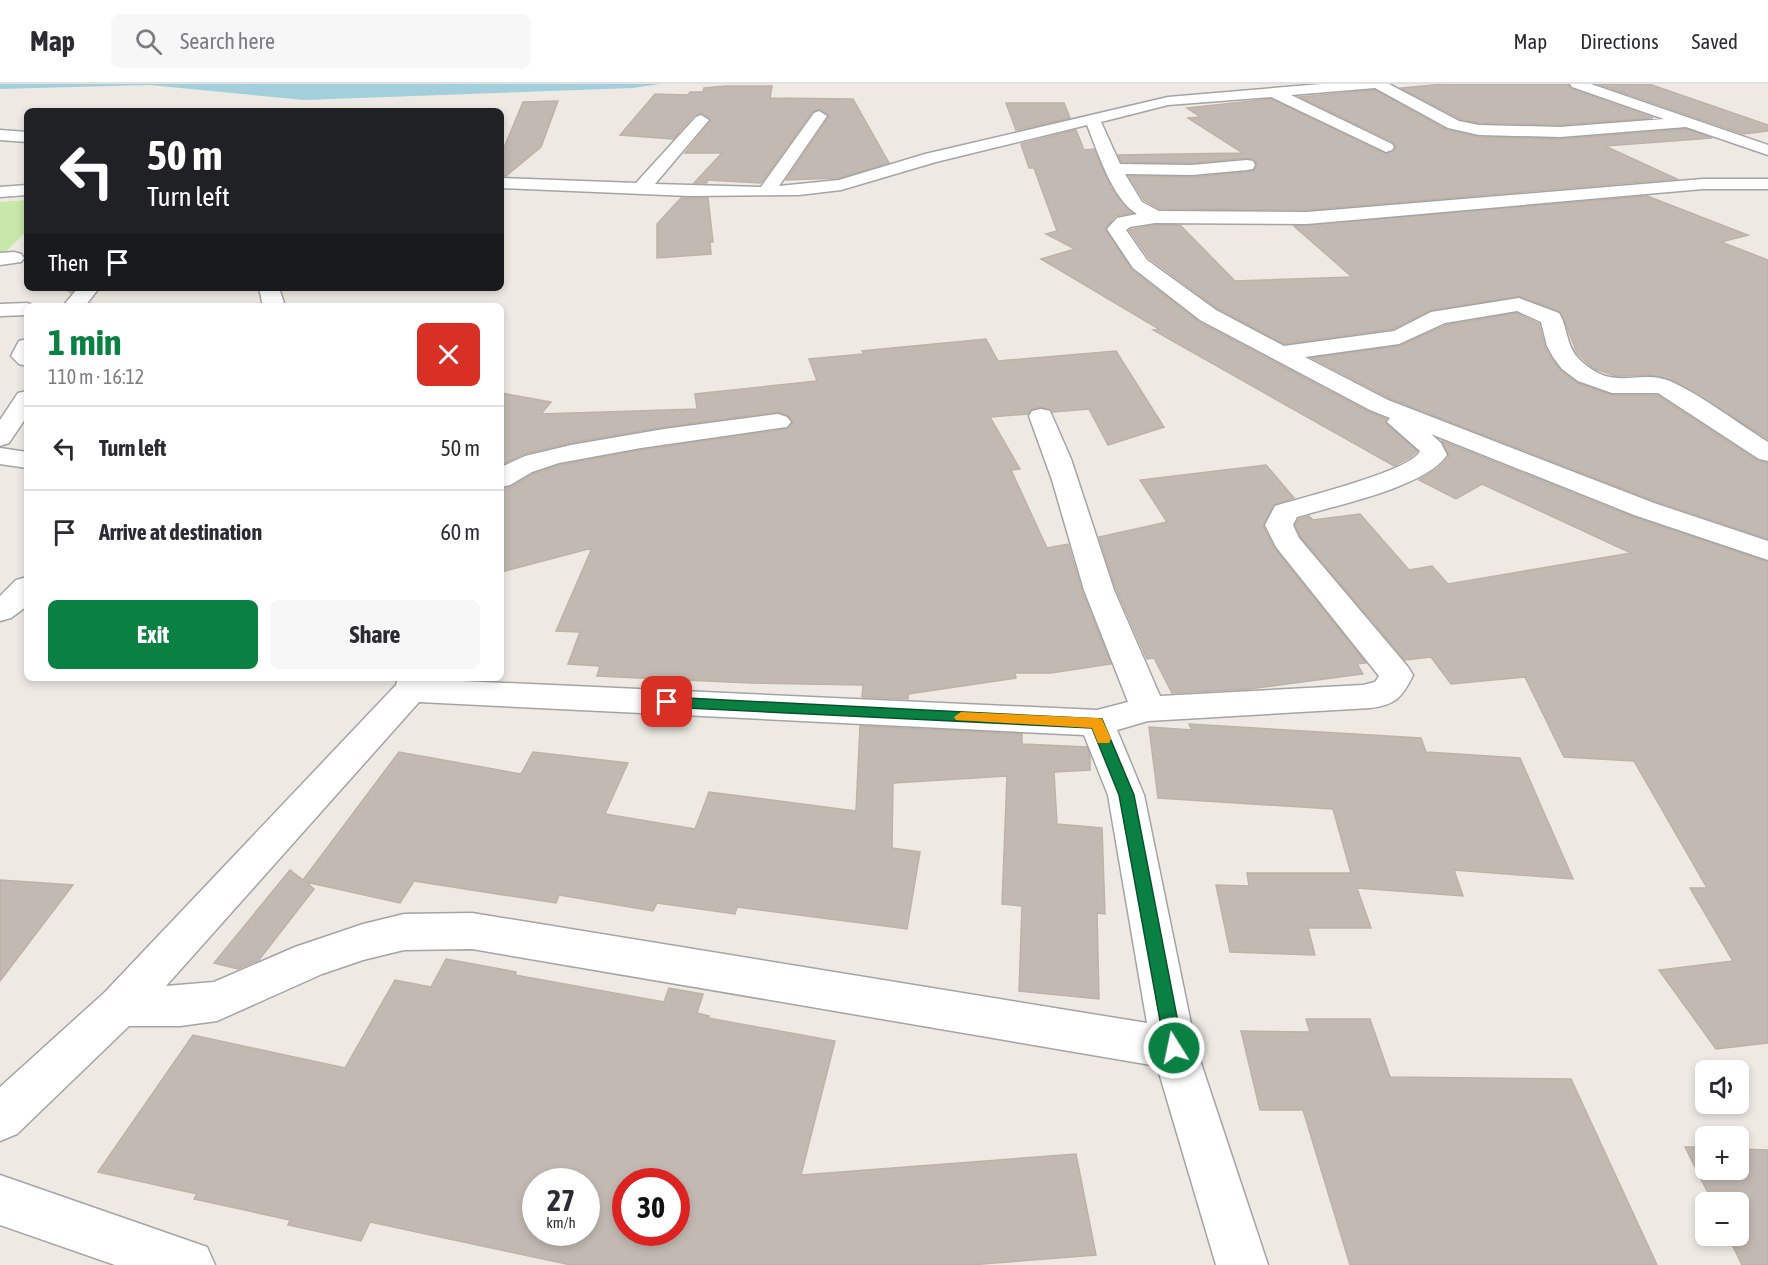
<!DOCTYPE html>
<html lang="en">
<head>
<meta charset="utf-8">
<style>
  body { margin:0; font-family:"Asap Condensed",sans-serif; background:#f7f7f7; color:#2b2b33; height:100vh; display:flex; flex-direction:column; font-size:22px; white-space:nowrap }
  * { box-sizing:border-box; margin:0 }
  p { font-size:20px; color:#7c7c81 }
  .icon { flex:none; width:33px; height:33px; fill:none; stroke:currentColor; stroke-width:2; stroke-linecap:round; stroke-linejoin:round }
  .map { position:relative; flex:1; overflow:hidden }
  .side { position:absolute; left:24px; top:219px; width:480px; height:378px; display:flex; flex-direction:column; background:#fff; border-radius:9px; box-shadow:0 3px 9px #0003 }
  .side>* { flex:none }
  .top-card { position:absolute; left:24px; top:24px; width:480px; height:183px; border-radius:9px; box-shadow:0 3px 9px #0003; background:#202124; color:#fff; overflow:hidden }
  .buttons { position:absolute; left:1695px; top:976px; display:grid; gap:12px }
  .buttons a { display:grid; place-items:center; width:54px; height:54px; border-radius:9px; background:#fff; box-shadow:0 3px 9px #0003; font-size:30px }
  .speed { position:absolute; left:522px; top:1084px; display:flex; gap:12px; font-size:30px; font-weight:700; text-align:center }
  .speed>* { display:grid; place-content:center; width:78px; height:78px; border-radius:50%; background:#fff; box-shadow:0 3px 9px #0003; line-height:1 }
  .speed small { font-size:15px; font-weight:400 }
  .speed .limit { border:9px solid #d22; background:#fff; color:#111 }
  .pin { position:absolute; display:grid; place-items:center; width:51px; height:51px; color:#fff; margin:-26px; border-radius:12px; box-shadow:0 3px 9px #0006 }
  .me { position:absolute; width:66px; margin:-33px; rotate:350deg; stroke-linejoin:round; filter:drop-shadow(0 0 4px #0008) }
  .turn { display:flex; align-items:center; gap:21px; height:126px; padding:0 24px; font-size:27px }
  .turn .icon { width:78px; height:78px; stroke-width:2.5 }
  .turn b { display:block; font-size:42px; line-height:51px }
  .then { display:flex; align-items:center; height:57px; padding:0 24px; background:#0003; gap:12px; font-size:22px }
  .round { display:grid; place-items:center; flex:none; width:63px; height:63px; border-radius:9px; background:#f7f7f7 }
  .head { display:flex; align-items:center; justify-content:space-between; height:102px; padding:0 24px }
  h1 { font-size:36px; font-weight:700; line-height:45px; color:#0b8043 }
  .button { display:flex; gap:12px; margin-top:auto; padding:12px 24px }
  .button a { flex:1; height:69px; border-radius:9px; background:#0b8043; color:#fff; font-size:24px; font-weight:700; line-height:69px; text-align:center }
  .button a+a { background:#f7f7f7; color:#2b2b33 }
  ul { padding:0; list-style:none }
  li { display:flex; align-items:center; gap:18px; height:84px; padding:0 24px; border-top:2px solid #e1e1e2 }
  li div { flex:1 }
  li b { display:block; font-size:22px }
  li em { font-style:normal }
  header { display:flex; align-items:center; gap:36px; box-sizing:border-box; height:84px; padding:0 30px; background:#fff; border-bottom:2px solid #e1e1e2 }
  header strong { font-size:28px }
  nav { display:flex; gap:33px; margin-inline-start:auto; font-size:21px }
  .search { width:420px; height:54px; background:#f7f7f7; display:flex; align-items:center; gap:15px; box-sizing:border-box; padding:0 21px; border-radius:9px; color:#7c7c81; font-size:22px }
  .map>svg:first-child { display:block }
  .grass { fill:#c8e8a9 }
  .water { fill:#a3cedb }
  .building { fill:#c2bab2; stroke:#bfb1a5; stroke-width:1.5; fill-rule:evenodd }
  .lines { fill:none; stroke-linecap:round; stroke-linejoin:round }
  .minor-tunnel { stroke:#c4c1bb; stroke-width:21; stroke-dasharray:21 10; stroke-linecap:butt }
  .minor-casing { stroke:#a4a4a4; stroke-width:3 }
  .minor { fill:#fff; fill-rule:evenodd }
  .route { fill:#0b8043; stroke:#07532c; stroke-width:1.5 }
  .slow { fill:#f59e0b }
</style>
</head>
<body>
<header>
<strong>Map</strong>
<div class="search"><svg class="icon" aria-label="search" viewBox="0 0 24 24"><circle cx="10" cy="10" r="6"/><path d="M15 15l6 6"/></svg>Search here</div>
<nav><a>Map</a><a>Directions</a><a>Saved</a></nav>
</header>
<div class="map">
<svg width="1768" height="1181" viewBox="0 0 1768 1181">
  <rect width="100%" height="100%" fill="#eeeae3"/>
  <path class="grass" d="M27,116V147L0,173V118Z"/>
  <path class="water" d="M0,0H660L633,4L304,16L149,1L0,5Z"/>
  <path class="building" d="M1445,0H1568L1571,5L1653,34L1560,41L1479,39L1460,35L1401,4Z
    M1598,0H1649L1768,41V47L1743,50Z
    M726,2H772L770,14L853,15L889,79L839,94L786,96L829,33L828,30L820,25L812,28L761,99L707,96V99H694L722,69H685L711,37L710,34L702,29L694,31L673,55L620,51L655,10L688,11L690,8H703L704,4Z
    M1375,6L1447,46L1479,53L1560,55L1686,45L1712,54L1605,62L1677,95L1307,126L1160,125L1144,116L1129,92L1192,93L1247,88L1255,86L1257,80L1253,75L1247,74L1192,79L1121,78L1118,71L1243,69L1188,34L1201,33L1187,24L1271,15L1387,70L1396,64L1393,58L1299,13Z
    M558,17L541,63L506,92H501V71L523,18Z
    M1006,19H1064L1070,34L1016,46Z
    M1076,46L1084,66L1094,65L1111,104L1132,129L1115,132L1105,145L1132,186L1199,238L1369,328L1386,335V340L1417,367L1411,373L1394,382L1153,246L1159,245L1041,175L1075,165L1046,150L1057,147L1034,84H1029L1021,60Z
    M1647,112L1748,151L1721,158L1768,176V355L1675,297L1650,291L1616,292L1593,284L1577,269L1561,228L1520,212L1431,226L1393,245L1284,260L1217,224L1149,174L1129,146L1155,141H1180L1235,197L1352,193L1294,142Z
    M681,114H708L713,158H710L711,170L657,174V140Z
    M1517,229L1539,240L1545,263L1551,274L1561,287L1577,299L1612,311H1657L1758,377L1768,379V455L1655,417L1389,314L1312,274L1399,262L1446,241Z
    M986,255L998,277L1116,267L1164,343L1108,361L1089,325L1053,328L1041,323L1032,325L1028,330L990,333L1020,385L1011,386L1047,464L1068,460L1082,507L1111,580L1051,589H1015L1016,594L908,610V615L862,613L863,601L751,599L597,592L600,582L568,580L580,548L556,547L592,464L501,488V405L511,403L533,390L560,381L641,366L787,345L793,338L788,331L778,328L664,343L570,359L524,370L501,381V309L551,318L541,330L697,325L695,310L817,297L809,275L864,270L862,267Z
    M1442,357L1633,433L1768,478V959L1716,965L1659,886L1733,877L1690,804H1707L1634,677L1564,673L1525,593L1451,600L1431,573L1405,576L1301,453L1295,441L1299,435L1309,432L1313,436L1360,430L1409,486L1432,482L1448,500L1631,469L1482,400L1456,415L1419,396L1437,385L1449,373Z
    M1266,381L1294,414L1273,421L1263,442L1274,464L1366,579L1357,580L1363,590L1249,605L1172,609L1154,574L1147,575L1116,505L1099,453L1167,438L1140,396Z
    M1189,640L1421,654L1426,668L1520,674L1573,795L1454,786L1463,812L1357,804L1371,844H1308L1315,871L1230,868L1216,801L1249,802L1247,789H1351L1333,725L1158,714L1149,643L1192,646Z
    M860,642L1022,650V660L1087,663L1090,672V686L1054,688L1057,740L1102,744L1105,830L1097,829L1099,915L1019,907L1022,822L1002,820L1007,692L893,699L892,764L920,768L907,845L737,823L735,830L657,819L653,827L559,811L556,819L414,797L400,819L306,798L314,805L259,876L238,885L214,879L290,786L303,796L399,668L521,690L533,668L628,679L605,730L695,745L709,708L856,727Z
    M0,796L73,801L0,897Z
    M446,875L516,888L515,891L664,918L669,904L703,910L697,929L709,932L708,934L835,957L801,1091L1076,1070L1096,1171L970,1181H571L370,1138L361,1157L288,1141L290,1136L194,1115L197,1110L98,1088L193,951L345,984L395,896L431,903ZM536,1098H586V1149H536ZM626,1098H676V1149H626Z
    M1306,935H1370L1390,993L1571,995L1657,1181H1350L1303,1026H1260L1241,947L1310,948Z
    M1685,1063H1706V1086H1738V1065L1768,1066V1181H1742L1728,1152H1738V1119H1713Z"/>
  <g class="lines">
    <path class="minor-tunnel" d="M68,208L71,204"/>
    <defs>
      <path id="minor" d="M1321,0H1389L1459,37L1479,41L1560,43L1664,35L1572,3L1570,0H1591L1768,61V71L1686,43L1560,53L1479,51L1448,44L1375,4L1291,11L1392,60L1394,63L1392,66L1386,68L1271,13L1168,21L1101,38L1120,80L1192,81L1247,76L1253,77L1255,81L1253,85L1247,86L1192,91L1125,90L1142,118L1159,127L1307,128L1703,95H1768V105H1703L1307,140L1155,139L1130,143L1126,146L1147,176L1216,226L1284,262L1394,247L1431,228L1519,214L1559,229C1568,244 1566,262 1579,275C1616,311 1639,282 1674,299C1704,313 1739,340 1768,358V377L1759,375L1658,309H1612L1578,297L1562,285L1553,273L1547,262L1541,238L1517,227L1445,239L1399,260L1305,273L1388,316L1654,419L1768,457V476L1634,431L1431,350L1441,359L1447,371C1424,404 1336,421 1297,433L1293,441L1299,454L1408,583L1413,591C1402,614 1395,621 1370,624L1148,637L1117,646L1144,711L1196,964L1268,1181H1216L1157,982L472,865L404,866L363,876L322,890L217,937L180,942H129L17,1050L0,1057V1003L105,908L396,601L398,594L1097,626L1128,618L1084,506L1052,396L1029,332L1032,327L1041,325L1050,327L1071,375L1114,506L1160,612L1363,601L1375,598L1379,592L1276,463L1265,441L1275,422C1300,414 1412,387 1420,367L1387,338L1390,334L1370,326L1200,236L1133,184L1107,145L1117,134L1137,130C1112,115 1098,68 1087,41L936,78L841,106L799,111L689,112L501,104V94L636,99L696,33L701,31L709,36L655,100L761,103L814,29L819,27L827,32L779,102L839,96L925,70L1168,13ZM419,618L1084,651L1108,711L1147,939L472,829L404,830L363,840L295,863L214,898L166,902Z
        M0,46L27,48V58L0,56Z
        M27,101V111L0,113V103Z
        M14,168L21,170L24,174L21,178L0,181V169Z
        M78,204H99L85,222H63Z
        M259,204H279L285,222H263Z
        M27,219L36,222H27V231L0,232V220Z
        M27,255V282L19,280L11,272L19,257Z
        M27,307V332L9,359L0,362V336L18,309Z
        M778,330L787,333L791,338L787,343L641,364L559,379L532,388L510,401L501,403V383L525,372L571,361L664,345Z
        M0,364L27,368V384L0,380Z
        M27,493V522L11,534L0,537V512L16,496Z
        M0,1091L207,1163L215,1181H115L0,1141Z"/>
    </defs>
    <use href="#minor" class="minor-casing"/>
    <use href="#minor" class="minor"/>
  </g>
  <path class="route" d="M667,613L1102,635L1134,711L1183,964L1181,970L1174,973L1167,970L1165,964L1119,711L1092,644L667,623L660,618Z"/>
  <path class="slow" d="M961,628L1097,634L1102,635L1111,655L1109,659H1098L1092,644L956,636L954,633Z"/>
</svg>
<div class="buttons">
<a><svg class="icon" aria-label="sound" viewBox="0 0 24 24"><path d="M4 9h4l5-4v14l-5-4H4zM17 9q2 3 0 6"/></svg></a>
<a>+</a>
<a>−</a>
</div>
<div class="speed"><div>27<small>km/h</small></div><div class="limit">30</div></div>
<div class="pin" style="left:667px;top:618px;background:#d93025"><svg class="icon" aria-label="arrive" viewBox="0 0 24 24"><path d="M6 21V4h12l-3 4 3 4H6"/></svg></div>
<svg class="me" style="left:1174px;top:964px" viewBox="-20 -20 40 40"><circle r="17" fill="#0b8043" stroke="#fff" stroke-width="3"/><path d="M0-11L8 9 0 5-8 9z" fill="#fff"/></svg>
<div class="top-card">
<div class="turn"><svg class="icon" aria-label="left" viewBox="0 0 24 24"><path d="M17 20v-9H6M10 6l-5 5 5 5"/></svg><div><b>50 m</b>Turn left</div></div>
<div class="then">Then<svg class="icon" aria-label="arrive" viewBox="0 0 24 24"><path d="M6 21V4h12l-3 4 3 4H6"/></svg></div>
</div>
<section class="side">
<div class="head"><div><h1>1 min</h1><p>110 m · 16:12</p></div><a class="round" style="background:#d93025;color:#fff"><svg class="icon" aria-label="close" viewBox="0 0 24 24"><path d="M6 6l12 12M18 6L6 18"/></svg></a></div>
<ul>
<li><svg class="icon" aria-label="left" viewBox="0 0 24 24"><path d="M17 20v-9H6M10 6l-5 5 5 5"/></svg><div><b>Turn left</b></div><em>50 m</em></li>
<li><svg class="icon" aria-label="arrive" viewBox="0 0 24 24"><path d="M6 21V4h12l-3 4 3 4H6"/></svg><div><b>Arrive at destination</b></div><em>60 m</em></li>
</ul>
<div class="button"><a>Exit</a><a>Share</a></div>
</section>
</div>
</body>
</html>
